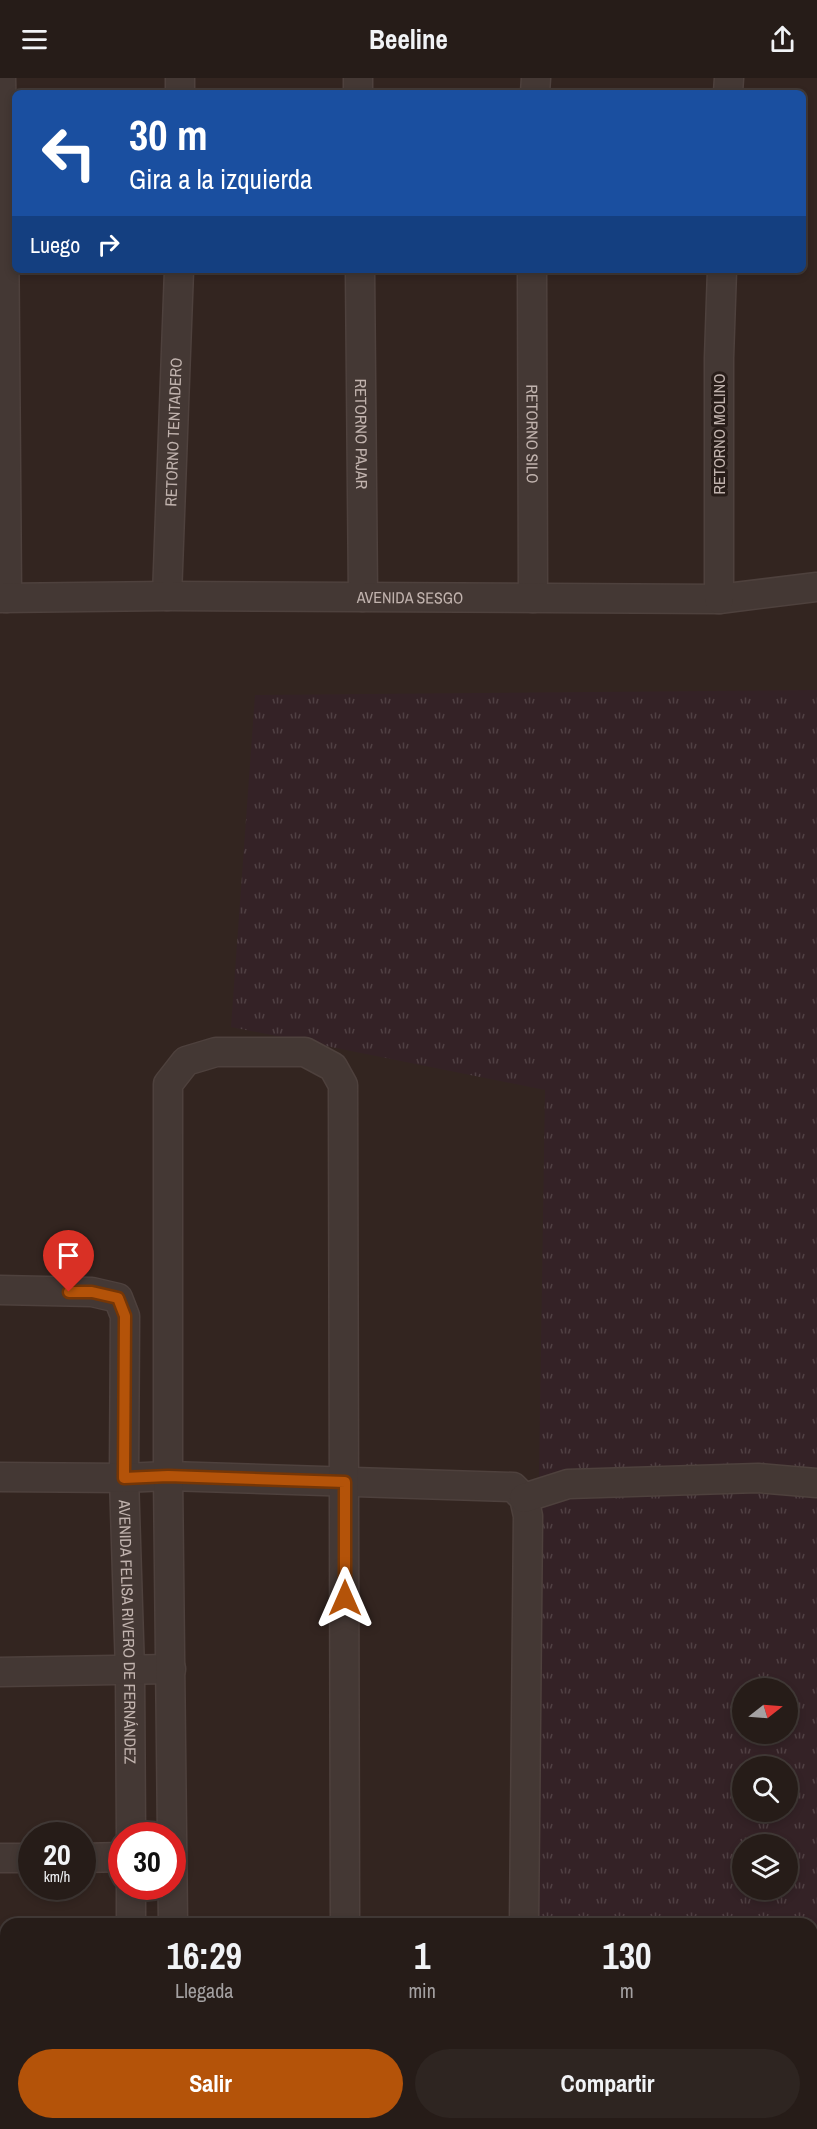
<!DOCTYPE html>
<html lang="es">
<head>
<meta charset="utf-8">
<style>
  body { margin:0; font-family:"Archivo Narrow",sans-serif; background:#2e2521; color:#f1f3f6; height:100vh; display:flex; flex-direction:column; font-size:22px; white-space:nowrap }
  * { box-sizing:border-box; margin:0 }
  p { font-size:20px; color:#a4a1a2 }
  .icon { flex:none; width:33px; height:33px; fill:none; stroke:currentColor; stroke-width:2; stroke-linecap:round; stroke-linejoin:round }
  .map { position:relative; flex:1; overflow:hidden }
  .side { position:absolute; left:0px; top:1840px; width:818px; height:212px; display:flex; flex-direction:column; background:#261c18; border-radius:18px 18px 0 0; box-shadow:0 3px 9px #0003,0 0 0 2px #423a37 }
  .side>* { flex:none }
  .banner { position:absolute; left:12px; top:12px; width:794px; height:183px; border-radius:9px; box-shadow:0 3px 9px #0003,0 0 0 2px #423a37; background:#1a4fa0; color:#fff; overflow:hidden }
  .needle { width:39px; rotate:73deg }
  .buttons { position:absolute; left:732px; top:1600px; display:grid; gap:12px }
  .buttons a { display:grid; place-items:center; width:66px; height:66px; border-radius:50%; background:#261c18; box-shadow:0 3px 9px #0003,0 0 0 2px #423a37; font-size:30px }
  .speed { position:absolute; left:18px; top:1744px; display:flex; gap:12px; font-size:30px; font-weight:700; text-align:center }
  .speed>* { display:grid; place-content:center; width:78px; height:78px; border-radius:50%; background:#261c18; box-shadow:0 3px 9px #0003,0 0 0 2px #423a37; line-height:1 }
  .speed small { font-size:15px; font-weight:400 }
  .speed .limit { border:9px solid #d22; background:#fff; color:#111 }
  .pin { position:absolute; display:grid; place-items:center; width:51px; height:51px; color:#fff; margin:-62px -26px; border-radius:50% 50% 50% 0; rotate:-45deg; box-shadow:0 0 6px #0007 }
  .pin .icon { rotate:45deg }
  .me { position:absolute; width:66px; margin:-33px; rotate:0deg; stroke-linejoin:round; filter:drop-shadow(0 0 4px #0008) }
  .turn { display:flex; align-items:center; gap:21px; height:126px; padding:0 18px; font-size:27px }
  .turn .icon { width:78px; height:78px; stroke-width:2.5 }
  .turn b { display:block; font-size:42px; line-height:51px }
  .then { display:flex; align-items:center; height:57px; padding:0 18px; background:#0003; gap:12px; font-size:22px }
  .eta { display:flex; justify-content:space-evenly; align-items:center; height:102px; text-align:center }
  .eta b { font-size:36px; font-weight:700; line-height:42px }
  .button { display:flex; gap:12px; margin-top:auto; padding:12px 18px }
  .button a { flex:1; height:69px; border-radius:36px; background:#b45309; color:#fff; font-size:24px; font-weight:700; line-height:69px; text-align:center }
  .button a+a { background:#2e2521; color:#f1f3f6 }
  header { display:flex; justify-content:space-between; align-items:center; height:78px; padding:0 18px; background:#261c18; font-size:27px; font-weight:700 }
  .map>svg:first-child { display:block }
  .grass { fill:url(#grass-tufts); fill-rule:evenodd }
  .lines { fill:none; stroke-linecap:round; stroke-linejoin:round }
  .minor-casing { stroke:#4e413d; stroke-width:31 }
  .minor { stroke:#443834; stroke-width:28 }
  .route-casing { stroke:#753606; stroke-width:15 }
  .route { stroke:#b45309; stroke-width:10 }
  .labels { text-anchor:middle; stroke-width:6; stroke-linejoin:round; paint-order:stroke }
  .street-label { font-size:16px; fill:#c1b3ae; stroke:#281d19 }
</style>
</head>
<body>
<header><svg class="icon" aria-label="menu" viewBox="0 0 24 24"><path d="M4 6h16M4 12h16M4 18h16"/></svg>Beeline<svg class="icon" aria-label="share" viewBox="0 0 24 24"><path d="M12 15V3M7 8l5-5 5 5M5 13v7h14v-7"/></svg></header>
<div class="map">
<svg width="817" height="2051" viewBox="0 0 817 2051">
  <defs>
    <pattern id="grass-tufts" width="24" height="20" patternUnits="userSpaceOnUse" patternTransform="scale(1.5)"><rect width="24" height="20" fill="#342226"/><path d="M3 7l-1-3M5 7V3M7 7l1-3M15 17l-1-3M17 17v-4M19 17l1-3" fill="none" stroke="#504043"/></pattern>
  </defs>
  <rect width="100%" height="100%" fill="#332520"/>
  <path class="grass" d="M817,612V1981H812V1846H532L545,1012L231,949L255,617ZM742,1611H788V1656H742ZM742,1689H788V1734H742ZM742,1767H788V1812H742Z"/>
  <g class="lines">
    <defs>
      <g id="minor">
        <path d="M1,0L4,138L7,520"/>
        <path d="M180,0V15"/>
        <path d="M358,0V15"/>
        <path d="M535,15L536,0"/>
        <path d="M728,15L729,0"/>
        <path id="s1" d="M360,192L363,519"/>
        <path id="s2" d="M532,192L533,520"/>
        <path id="s3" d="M167,518L179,192"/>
        <path id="s4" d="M0,520L167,518L719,521L817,509"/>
        <path d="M719,521V280L722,192"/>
        <path id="s5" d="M0,1212L92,1214L118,1220L125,1238L124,1400L130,1593L131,1758"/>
        <path d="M0,1399L124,1400L168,1398L513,1409L524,1420L528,1438L524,1846"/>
        <path d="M524,1420L568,1406L758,1400L817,1405"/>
        <path d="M0,1594L171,1591"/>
        <path d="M0,1780H32"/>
        <path d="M82,1780L122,1779"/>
        <path d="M131,1809V1846"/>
        <path d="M173,1846L168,1398V1006L186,983L216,974H305L333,989L343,1007L345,1846"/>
        <path d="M0,1969L6,1968"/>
        <path d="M812,2002H817"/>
        <path d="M0,2012H6"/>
        <path d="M132,2046V2051"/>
        <path d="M175,2046V2051"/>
        <path d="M346,2046V2051"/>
        <path d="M700,2051V2046"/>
      </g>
    </defs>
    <use href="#minor" class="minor-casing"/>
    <use href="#minor" class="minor"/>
  </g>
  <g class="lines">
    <defs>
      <path id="route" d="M69,1214H92L118,1220L125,1238L124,1400L168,1398L345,1404V1520"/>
    </defs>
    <use href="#route" class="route-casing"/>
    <use href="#route" class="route"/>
  </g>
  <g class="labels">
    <g class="street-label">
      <text dy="6" stroke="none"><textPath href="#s3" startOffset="164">RETORNO TENTADERO</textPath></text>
      <text dy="6" stroke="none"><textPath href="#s1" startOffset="164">RETORNO PAJAR</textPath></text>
      <text dy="6" stroke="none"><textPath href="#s2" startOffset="164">RETORNO SILO</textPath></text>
      <text transform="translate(719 356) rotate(-90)" y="6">RETORNO MOLINO</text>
      <text dy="6" stroke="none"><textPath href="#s4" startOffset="410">AVENIDA SESGO</textPath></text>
      <text dy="6" stroke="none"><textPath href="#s5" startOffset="454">AVENIDA FELISA RIVERO DE FERNÁNDEZ</textPath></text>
    </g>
  </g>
</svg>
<div class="buttons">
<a><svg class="needle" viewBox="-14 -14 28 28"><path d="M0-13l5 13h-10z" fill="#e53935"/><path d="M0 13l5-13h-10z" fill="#a4a1a2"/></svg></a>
<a><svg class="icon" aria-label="search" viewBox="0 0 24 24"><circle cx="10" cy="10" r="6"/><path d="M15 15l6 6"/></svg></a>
<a><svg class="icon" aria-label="layers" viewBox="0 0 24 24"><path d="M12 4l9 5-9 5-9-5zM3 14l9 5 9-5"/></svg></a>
</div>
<div class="speed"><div>20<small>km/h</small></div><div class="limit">30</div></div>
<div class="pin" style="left:69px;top:1214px;background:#d93025"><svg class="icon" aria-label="arrive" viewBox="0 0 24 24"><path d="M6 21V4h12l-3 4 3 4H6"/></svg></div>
<svg class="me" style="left:345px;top:1520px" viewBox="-20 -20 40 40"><path d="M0-17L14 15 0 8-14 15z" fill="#b45309" stroke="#fff" stroke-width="4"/></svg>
<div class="banner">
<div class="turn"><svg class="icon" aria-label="left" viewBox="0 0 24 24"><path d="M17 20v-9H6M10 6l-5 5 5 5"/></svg><div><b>30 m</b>Gira a la izquierda</div></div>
<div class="then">Luego<svg class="icon" aria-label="right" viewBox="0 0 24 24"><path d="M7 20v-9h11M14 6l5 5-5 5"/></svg></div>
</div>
<section class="side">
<div class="eta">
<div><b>16:29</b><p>Llegada</p></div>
<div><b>1</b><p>min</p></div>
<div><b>130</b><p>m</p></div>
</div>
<div class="button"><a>Salir</a><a>Compartir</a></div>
</section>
</div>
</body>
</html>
